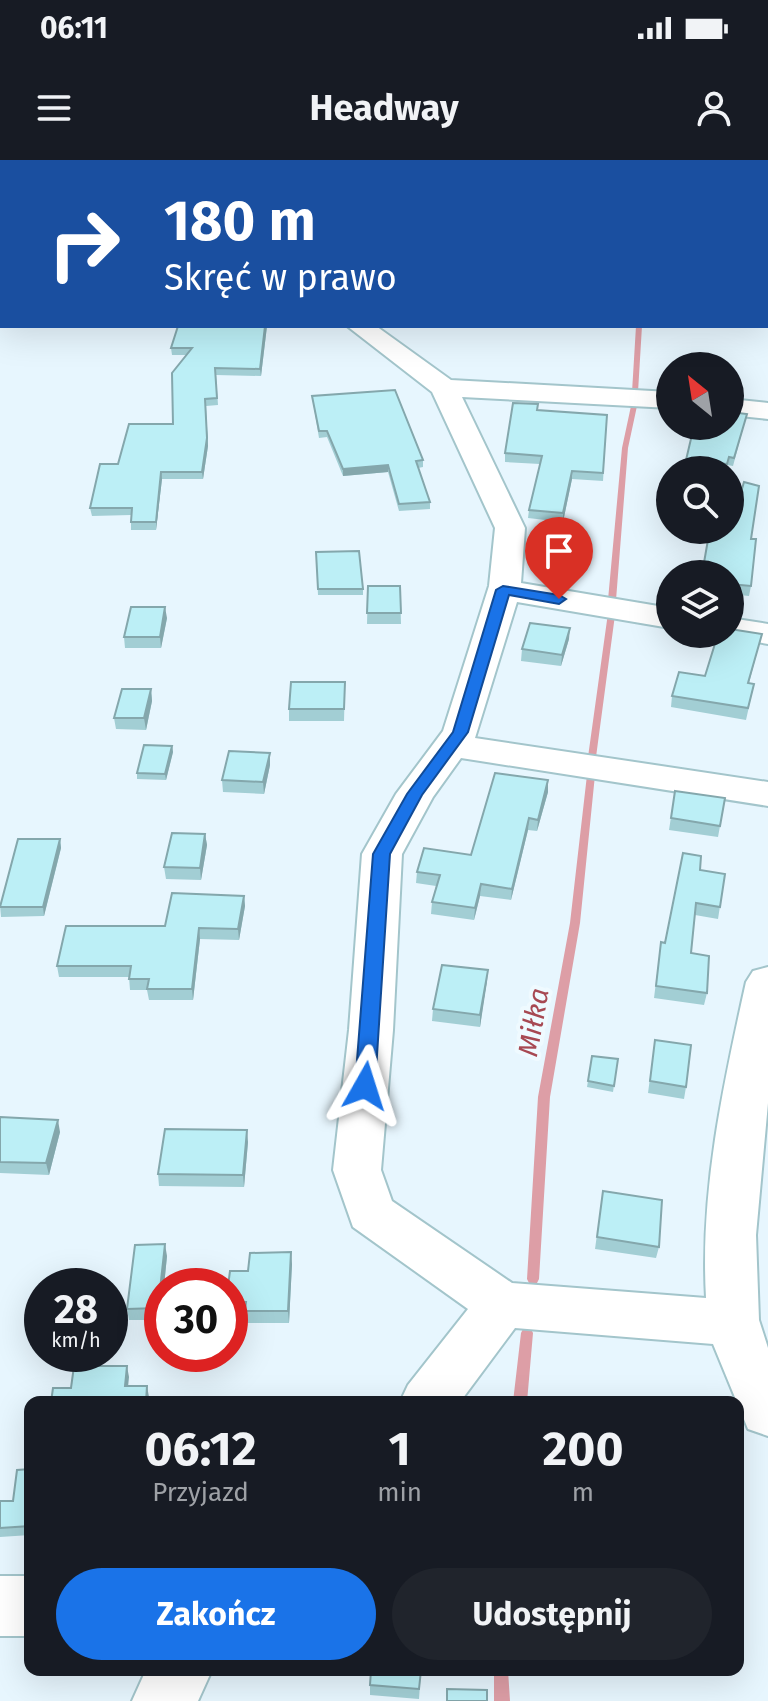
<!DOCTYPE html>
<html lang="pl">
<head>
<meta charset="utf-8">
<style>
  body { margin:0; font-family:"Fira Sans",sans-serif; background:#20242c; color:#f1f3f6; height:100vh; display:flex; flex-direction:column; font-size:30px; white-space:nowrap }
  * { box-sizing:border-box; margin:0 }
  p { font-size:26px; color:#9ea1a6 }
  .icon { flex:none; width:44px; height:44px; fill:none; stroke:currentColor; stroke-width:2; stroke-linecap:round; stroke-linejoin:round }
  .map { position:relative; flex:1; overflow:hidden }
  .details { position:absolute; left:24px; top:1236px; width:720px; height:280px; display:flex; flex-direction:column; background:#171b24; border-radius:16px; box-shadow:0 8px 32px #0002 }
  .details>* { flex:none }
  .top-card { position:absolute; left:0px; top:0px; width:768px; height:168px; box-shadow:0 8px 32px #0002; background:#1a4fa0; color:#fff; overflow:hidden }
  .needle { width:52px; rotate:330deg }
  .tools { position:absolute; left:656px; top:192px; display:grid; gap:16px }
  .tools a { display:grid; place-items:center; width:88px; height:88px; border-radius:50%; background:#171b24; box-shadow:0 8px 32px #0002; font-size:40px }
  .speed { position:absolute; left:24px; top:1108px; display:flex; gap:16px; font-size:40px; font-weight:700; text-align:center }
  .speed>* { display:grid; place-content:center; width:104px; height:104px; border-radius:50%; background:#171b24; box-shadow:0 8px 32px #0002; line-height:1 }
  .speed small { font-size:20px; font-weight:400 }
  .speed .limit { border:12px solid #d22; background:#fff; color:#111 }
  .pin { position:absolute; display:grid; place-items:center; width:68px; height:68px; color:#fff; margin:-82px -34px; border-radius:50% 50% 50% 0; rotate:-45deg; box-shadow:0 0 8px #0007 }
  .pin .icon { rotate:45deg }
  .me { position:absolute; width:88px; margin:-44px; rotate:6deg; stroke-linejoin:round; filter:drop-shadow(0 0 6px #0008) }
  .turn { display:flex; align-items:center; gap:28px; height:168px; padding:0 32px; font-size:36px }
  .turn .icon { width:104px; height:104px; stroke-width:2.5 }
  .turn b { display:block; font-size:56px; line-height:68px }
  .eta { display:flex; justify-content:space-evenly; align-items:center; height:136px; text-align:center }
  .eta b { font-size:48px; font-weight:700; line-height:56px }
  .primary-button { display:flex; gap:16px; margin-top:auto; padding:16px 32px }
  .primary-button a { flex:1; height:92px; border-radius:48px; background:#1a73e8; color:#fff; font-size:32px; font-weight:700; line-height:92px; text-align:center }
  .primary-button a+a { background:#20242c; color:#f1f3f6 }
  .status { display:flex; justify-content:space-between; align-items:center; height:56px; padding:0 40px; background:#171b24; direction:ltr }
  .status svg { height:22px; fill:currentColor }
  header { display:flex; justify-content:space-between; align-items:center; height:104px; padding:0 32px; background:#171b24; font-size:36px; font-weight:700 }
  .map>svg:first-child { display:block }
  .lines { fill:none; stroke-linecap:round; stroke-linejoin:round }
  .stream { fill:#dd9ea6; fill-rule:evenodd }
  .minor-casing { stroke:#a3c5cb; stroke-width:4 }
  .minor { fill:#fff; fill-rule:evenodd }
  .wall { fill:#a2ced4 }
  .shaded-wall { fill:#84a7ac }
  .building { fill:#bceff6; stroke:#84a7ac; stroke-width:2 }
  .route { fill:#1a73e8; stroke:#114b97; stroke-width:2 }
  .labels { text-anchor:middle; stroke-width:8; stroke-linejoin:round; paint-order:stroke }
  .water-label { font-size:28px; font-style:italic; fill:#a74852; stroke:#effaff }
</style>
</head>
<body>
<div class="status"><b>06:11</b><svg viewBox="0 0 49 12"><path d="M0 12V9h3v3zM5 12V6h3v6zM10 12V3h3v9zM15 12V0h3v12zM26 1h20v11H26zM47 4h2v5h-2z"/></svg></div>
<header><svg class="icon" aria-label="menu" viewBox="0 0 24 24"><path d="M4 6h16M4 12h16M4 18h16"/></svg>Headway<svg class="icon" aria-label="person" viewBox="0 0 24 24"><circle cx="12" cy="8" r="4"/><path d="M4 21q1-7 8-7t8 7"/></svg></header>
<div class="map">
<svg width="768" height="1541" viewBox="0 0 768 1541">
  <rect width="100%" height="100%" fill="#e7f6fe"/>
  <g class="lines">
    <path class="stream" d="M555,0H559L560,2H556Z
      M636,166H642L638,232L635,234L632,232Z
      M634,244L637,246L628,288L616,440L612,442L608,440L622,288L631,246Z
      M608,453H614L615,455L596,597L592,600L588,597Z
      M591,612L595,615L580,763L550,937L539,1119L537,1123L533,1124L529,1123L527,1119L538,937L570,763L587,615Z
      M527,1168L531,1169L533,1173L527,1242H513L521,1173L523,1169Z
      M494,1510H508L510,1541H494Z"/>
    <defs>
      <path id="minor" d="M347,166H376L451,220L670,232V248L462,237L525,368L521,423L670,448V468L517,442L475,578L768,622V646L461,598L433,637L402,694L393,870L381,1010L392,1041L512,1123L706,1138C700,1031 723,926 746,822L753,811L768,807V943L756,1075L759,1160L768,1188V1276L748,1269L713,1184L515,1168L460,1242H400L408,1225L468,1149L353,1067L333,1010L349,870L362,694L396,634L443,571L489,426L495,368L432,232Z
        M730,239L768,243V259L730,255Z
        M730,458L768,464V484L718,475L730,474Z
        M0,1416H30V1476H0Z
        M146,1510H212L198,1541H132Z"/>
    </defs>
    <use href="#minor" class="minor-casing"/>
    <use href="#minor" class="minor"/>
  </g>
  <path class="wall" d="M146,166H267L261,216L216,215L218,245L206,246L208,286L203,319H162L156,370H131V355L92,356L90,348L118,304L173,264L187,195H172L171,188L178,166Z
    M312,236L423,300V307L418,308L430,342V349L399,351L388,312L343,316L327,277L319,278Z
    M537,250L607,255L603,321L572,319L563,362L528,358L529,350L540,304L505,302V293Z
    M747,254L733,306L727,305V310H703L685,308L686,300Z
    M751,379V426L749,436L730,434V414Z
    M316,392L363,429V435H318Z
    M368,426H400L401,464H367Z
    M167,458L161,488H125L124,477Z
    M762,474L749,523L754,524L746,560L671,547L672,536L705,516Z
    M569,479L561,506L521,501L522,489Z
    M345,522L344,561H289V549Z
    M151,529L152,541L146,570L116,569L114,558Z
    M172,586L173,592L166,620L137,619V613Z
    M270,593V605L264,634L223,632L222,620Z
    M548,620V632L537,671L528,670L511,740L480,736L474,760L431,754L432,742L436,726L416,723L417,712L471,695Z
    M675,631L720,666L718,677L669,670Z
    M205,674L207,685L201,720L166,719L164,707Z
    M60,679L61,688L44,756L1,757L0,745Z
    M700,710L725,714L718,759L695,755L691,793L707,833L704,845L654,838L661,782L665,783Z
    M244,736L245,746L239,780L200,779L193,840H149L147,830H130L129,817H59L57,806Z
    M488,810L480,867L432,861L433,849Z
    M655,880L686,927L684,939L648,933Z
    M592,896L618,899L613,932L587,927Z
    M0,957L60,972L49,1015L0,1013Z
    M248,982L244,1027L159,1026L158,1014Z
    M603,1031L659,1087L656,1098L595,1089Z
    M167,1096L164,1126H162L160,1160H129L127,1149Z
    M292,1104L289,1163H246L245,1153H230V1126L248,1111Z
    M30,1309V1375L0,1377V1341H13Z
    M421,1510L419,1539L370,1535V1525Z"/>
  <path class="shaded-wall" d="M265,166H267L261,216L260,209Z
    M205,239L208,286L203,319L202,312Z
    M388,305V312L343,316V309Z
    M572,311V319L563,362V353Z
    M161,312L162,319L156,370V362Z
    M165,447L167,458L161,488L160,477Z
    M570,468L569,479L561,506L562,495Z
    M151,529L152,541L146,570L144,558Z
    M172,586L173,592L166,620L165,614Z
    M270,593V605L264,634L263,622Z
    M548,620V632L537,671L538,660Z
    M529,658L528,670L511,740L512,729Z
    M205,674L207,685L201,720L200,708Z
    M60,679L61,688L44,756L43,747Z
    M481,724L480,736L474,760L475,748Z
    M244,736L245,746L239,780L238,769Z
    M199,768L200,779L193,840L192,829Z
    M488,810L487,822L480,867V855Z
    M58,960L60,972L49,1015L46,1003Z
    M247,970L248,982L244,1027L243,1015Z
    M165,1084L167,1096L164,1126H162L160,1160L158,1148Z
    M291,1092L292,1104L289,1163L288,1151Z
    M127,1206L129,1217L127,1237L125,1226Z
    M147,1226L149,1237V1242H146Z"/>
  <path class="building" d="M178,166H265L260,209L215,208L217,238L205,239L207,278L202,312H161L156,362H131L132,348H90L100,304H118L129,264H173L172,213L192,188H171Z
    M395,230L423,300L416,301L430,342L399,344L388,305L343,309L327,271H319L312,236Z
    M513,243L538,244L537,250L607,255L603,313L572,311L563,353L529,350L542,296L505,293Z
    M730,252L747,254L734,298L729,297L727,304L686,300L694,266H730Z
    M744,322L759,326L751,379H756L751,426L730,424V414H702L709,374L714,375L715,370H730Z
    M359,391L363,429H318L316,392Z
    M368,426H400L401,453H367Z
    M131,447H165L160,477H124Z
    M530,463L570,468L562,495L522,489Z
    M730,469L762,474L748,523L754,524L748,548L672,536L679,512L705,516L718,474H730Z
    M291,522H345L344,549H289Z
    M122,529H151L144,558H114Z
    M144,585L172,586L165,614L137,613Z
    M229,591L270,593L263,622L222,620Z
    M495,613L548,620L538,660L529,658L512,729L481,724L475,748L432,742L440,715L417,712L424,688L471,695Z
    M675,631L725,638L720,666L671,658Z
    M172,673L205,674L200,708L164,707Z
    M18,679H60L43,747H0Z
    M683,693L701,696L700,710L725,714L720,747L696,743L691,793L709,796L707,833L656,826L661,782L665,783Z
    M172,733L244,736L238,769L199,768L192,829H147L149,819H129L131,806H57L66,766H165Z
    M442,805L488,810L480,855L433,849Z
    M655,880L691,885L686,927L650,921Z
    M592,896L618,899L614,926L588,921Z
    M0,957L58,960L46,1003L0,1002Z
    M165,969L247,970L243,1015L158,1014Z
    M603,1031L662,1040L659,1087L597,1077Z
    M165,1084L158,1148L127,1149L135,1085Z
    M291,1092L288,1151H245L246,1142H230V1126H228L230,1111H248L250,1093Z
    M74,1206H127L125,1226H147L146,1242H51L53,1228H71Z
    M30,1309V1366L0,1368V1341H13L17,1310Z
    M371,1510H421L419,1529L370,1525Z
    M447,1529L487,1530V1541H447Z"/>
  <path class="route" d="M503,426L559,435L566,439L559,444L509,435L468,572L422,635L390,694L375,926L372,932H358L355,926L373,694L407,634L453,572L496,430Z"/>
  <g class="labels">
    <g class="water-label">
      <text transform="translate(533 862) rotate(-80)" y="10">Miłka</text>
    </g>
  </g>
</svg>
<div class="tools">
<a><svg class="needle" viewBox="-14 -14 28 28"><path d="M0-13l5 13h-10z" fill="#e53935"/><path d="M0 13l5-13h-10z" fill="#9ea1a6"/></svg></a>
<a><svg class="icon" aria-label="search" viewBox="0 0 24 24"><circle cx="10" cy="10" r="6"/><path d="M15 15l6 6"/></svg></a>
<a><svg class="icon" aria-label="layers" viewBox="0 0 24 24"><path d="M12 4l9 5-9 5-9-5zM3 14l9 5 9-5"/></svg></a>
</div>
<div class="speed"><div>28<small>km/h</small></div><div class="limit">30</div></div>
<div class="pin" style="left:559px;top:439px;background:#d93025"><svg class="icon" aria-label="arrive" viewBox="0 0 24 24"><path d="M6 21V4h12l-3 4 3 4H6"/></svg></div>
<svg class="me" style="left:365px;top:926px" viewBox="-20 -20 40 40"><path d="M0-17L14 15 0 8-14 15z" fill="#1a73e8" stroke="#fff" stroke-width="4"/></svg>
<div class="top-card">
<div class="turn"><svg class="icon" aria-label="right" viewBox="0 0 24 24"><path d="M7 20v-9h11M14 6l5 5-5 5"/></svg><div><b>180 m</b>Skręć w prawo</div></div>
</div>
<section class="details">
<div class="eta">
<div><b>06:12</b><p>Przyjazd</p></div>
<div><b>1</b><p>min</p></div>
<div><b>200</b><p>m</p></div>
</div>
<div class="primary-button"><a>Zakończ</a><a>Udostępnij</a></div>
</section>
</div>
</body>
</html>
